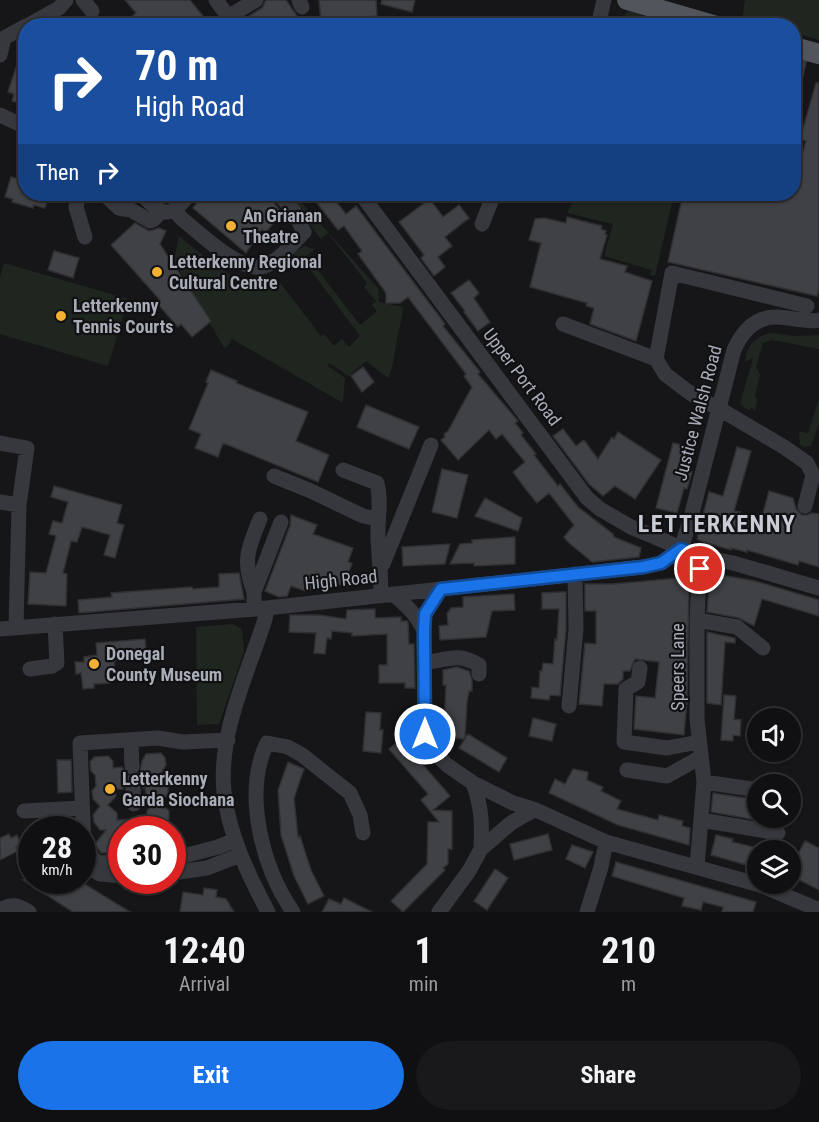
<!DOCTYPE html>
<html lang="en">
<head>
<meta charset="utf-8">
<style>
  body { margin:0; font-family:"Roboto Condensed",sans-serif; background:#19191b; color:#f1f3f6; height:100vh; display:flex; flex-direction:column; font-size:22px; white-space:nowrap }
  * { box-sizing:border-box; margin:0 }
  p { font-size:20px; color:#9c9d9f }
  .icon { flex:none; width:33px; height:33px; fill:none; stroke:currentColor; stroke-width:2; stroke-linecap:round; stroke-linejoin:round }
  .map { position:relative; height:912px; overflow:hidden }
  .panel { display:flex; flex-direction:column; background:#101012; flex:1 }
  .panel>* { flex:none }
  .banner { position:absolute; left:18px; top:18px; width:783px; height:183px; border-radius:24px; box-shadow:0 2px 4px #0004,0 0 0 2px #303032; background:#1a4fa0; color:#fff; overflow:hidden }
  .tools { position:absolute; left:747px; top:708px; display:grid; gap:12px }
  .tools a { display:grid; place-items:center; width:54px; height:54px; border-radius:50%; background:#101012; box-shadow:0 2px 4px #0004,0 0 0 2px #303032; font-size:30px }
  .speed { position:absolute; left:18px; top:816px; display:flex; gap:12px; font-size:30px; font-weight:700; text-align:center }
  .speed>* { display:grid; place-content:center; width:78px; height:78px; border-radius:50%; background:#101012; box-shadow:0 2px 4px #0004,0 0 0 2px #303032; line-height:1 }
  .speed small { font-size:15px; font-weight:400 }
  .speed .limit { border:9px solid #d22; background:#fff; color:#111 }
  .pin { position:absolute; display:grid; place-items:center; width:51px; height:51px; color:#fff; margin:-26px; border:3px solid #fff; border-radius:50%; box-shadow:0 2px 6px #0007 }
  .me { position:absolute; width:66px; margin:-33px; rotate:0deg; stroke-linejoin:round; filter:drop-shadow(0 0 4px #0008) }
  .turn { display:flex; align-items:center; gap:21px; height:126px; padding:0 18px; font-size:27px }
  .turn .icon { width:78px; height:78px; stroke-width:2.5 }
  .turn b { display:block; font-size:42px; line-height:51px }
  .then { display:flex; align-items:center; height:57px; padding:0 18px; background:#0003; gap:12px; font-size:22px }
  .eta { display:flex; justify-content:space-evenly; align-items:center; height:102px; text-align:center }
  .eta b { font-size:36px; font-weight:700; line-height:42px }
  .primary-button { display:flex; gap:12px; margin-top:auto; padding:12px 18px }
  .primary-button a { flex:1; height:69px; border-radius:36px; background:#1a73e8; color:#fff; font-size:24px; font-weight:700; line-height:69px; text-align:center }
  .primary-button a+a { background:#19191b; color:#f1f3f6 }
  .map>svg:first-child { display:block }
  .green { fill:#1e261f }
  .building { fill:#404145; stroke:#303034; stroke-width:1.5; fill-rule:evenodd }
  .lines { fill:none; stroke-linecap:round; stroke-linejoin:round }
  .minor { stroke:#37383d; stroke-width:15 }
  .major { stroke:#53555c; stroke-width:20 }
  .route-casing { stroke:#114b97; stroke-width:15 }
  .route { stroke:#1a73e8; stroke-width:10 }
  .poi-dot { fill:#f2b134; stroke:#111113; stroke-width:2 }
  .labels { text-anchor:middle; stroke-width:4.5; stroke-linejoin:round; paint-order:stroke }
  .poi-label { font-size:18px; font-weight:bold; fill:#a8adb8; stroke:#111113; text-anchor:start }
  .street-label { font-size:18px; fill:#a8adb8; stroke:#111113 }
  .district-label { font-size:24px; font-weight:bold; letter-spacing:1.5px; fill:#c9ccd4; stroke:#111113 }
</style>
</head>
<body>
<div class="map">
<svg width="819" height="912" viewBox="0 0 819 912">
  <rect width="100%" height="100%" fill="#161618"/>
  <path class="green" d="M745,0H819V40L794,33V26L766,25L742,19Z
    M627,11L667,22L666,25H621Z
    M286,194H296L300,201L378,288L379,302L403,307C402,321 398,332 396,345C394,358 393,367 388,378L366,361L349,376L329,363L328,366L345,378L343,403L232,339L228,346L224,348L174,260L179,236L210,261L243,283L265,285L278,280L321,336L324,334L334,346L342,339L349,347L360,336L303,260L294,265L295,252L304,246L314,249L307,256L360,325L377,311L372,305L376,301L364,287L367,283L328,233L321,239Z
    M577,194H674L655,276L650,275L652,270L604,256L613,224L567,213Z
    M4,263L128,299L108,366L0,334V277Z
    M772,333L794,336L819,335V349L772,340L763,343L756,367L760,375L755,396L757,400L755,411L752,408L748,410L740,404L753,358L745,362C746,346 756,335 772,333Z
    M819,399V424L811,446L803,447L800,444L799,431L808,433Z
    M233,624L242,629L244,652L219,724L197,725L196,627Z"/>
  <path class="building" d="M125,0H190L211,26H120L136,13Z
    M266,0H286L304,26H251L246,18L262,8Z
    M319,0H376L377,16L321,21Z
    M382,0H415L412,12L381,4Z
    M23,46L26,47V105L12,101L14,94L8,92Z
    M816,83H819V289L817,296L668,262L683,194H794V169L798,170L806,141L800,139Z
    M11,177L26,181V194H49L45,208L34,205L33,208L12,202L13,199L5,197Z
    M204,194H277L274,203L282,213L266,232L262,229L246,253L193,208Z
    M310,194H330L346,214L356,206L445,324L443,326L480,372L478,374L518,421L515,423L523,433L521,435L536,454L534,455L558,486L560,484L578,507L613,534L614,537L641,548L639,557L592,562L568,542L564,537L574,525L549,493L537,503L524,487L513,472L525,462L502,434L496,439L489,430L458,460L441,440L445,437L444,434L448,431L472,387L464,376L466,374L408,297L400,303H386V293L358,254L362,251L344,226L338,230Z
    M430,199L443,217L459,205L469,218L445,237L452,246L438,257L445,267L434,276L421,258L424,255L399,222Z
    M567,217L602,226L601,229L606,231L605,234L607,235L600,259L627,266L625,272L652,281L636,341L590,324L594,308L586,306L587,303L530,287L541,243L529,240L535,219L544,218L566,223Z
    M135,223L149,231L159,228L166,231L160,244L211,321L192,337L181,324L178,327L156,302L159,299L111,245Z
    M54,251L79,258L73,278L48,270Z
    M469,280L479,293L474,298L490,322L478,331L464,312L465,311L451,293Z
    M363,367L374,382L362,392L351,376Z
    M211,370L237,381L236,383L308,412L296,441L329,455L318,482L223,443L218,457L195,448L201,434L189,429L208,383L206,382Z
    M366,405L419,427L409,449L357,427Z
    M563,429L576,446L584,440L598,459L612,437L614,439L618,432L661,460L635,499L615,486L603,496L589,484L553,436Z
    M673,443L695,448L689,471L692,472L687,489L684,488L677,513L656,508Z
    M737,447L751,451L734,511L741,512L740,515L761,521L769,491L793,498L796,509L802,515H807L812,513L819,514V567L799,561L798,565L747,550V552L731,548V550L701,541L697,539L709,492L723,496Z
    M442,469L468,475L457,518L432,512Z
    M54,486L122,505L117,523L124,525L115,558L104,555L110,535L82,527L77,542L71,541L63,573L67,574L66,606L28,604L30,572L46,573L56,536L49,534L53,521L62,523L68,502L51,497Z
    M485,498L522,518L518,531L475,516Z
    M291,515L317,525L313,534L353,548L348,562L352,563L349,572L352,574L347,587L320,577L315,589L305,591L291,586L287,596L279,597L265,591L290,526Z
    M515,537V564L474,566V563L450,564L460,544L472,543V540Z
    M450,544L445,564L403,566L402,547Z
    M239,573L244,599L79,613L78,600L112,597L111,593L192,587L193,589L219,587V574Z
    M710,573L755,581L819,600V616L762,599L754,626L739,618L707,612Z
    M679,578L689,579L687,702L684,735L634,729L636,696L655,698L659,662L635,659L630,671H623V679L618,684H604L602,706L579,704L585,643L596,644V611H585V584H613Z
    M559,592H566V629L560,696L550,695L549,700L531,698L532,687L539,688L540,671H542L543,663L553,664L555,639L557,640L559,609H542V593Z
    M514,594L515,610L492,611L486,637L440,640L439,626L448,625L447,614L451,608L463,607V597Z
    M375,609V618L401,617V621H407L408,623L409,644H414L415,688H405V683H379V665H387V634L352,636V633L332,631L331,639L327,638L325,654L314,653L316,633L289,632L290,615H319L346,619L347,610Z
    M707,632L735,638V643L725,642L721,705L707,703Z
    M145,639L147,658L114,661L115,671H109L110,683L94,684V688L83,689L81,673L76,674L75,662H84V657L97,655L96,643Z
    M457,667L469,671L472,680V691H469L467,702L465,738L468,734L507,758L499,772L459,748L465,739L452,738L453,725L444,724L446,685H443V670Z
    M724,695L736,696L734,719L741,720L740,736L733,735V741L721,740Z
    M366,712L381,713L380,730H383L381,753L363,751Z
    M533,718L556,724L552,741L529,736Z
    M401,739L450,796L433,810L452,811V849H448V864L443,868L445,870L403,912L391,901L427,864L428,822H439L421,800L428,794L389,749Z
    M161,753L165,758L166,765L162,771V782L168,786V794L160,803L169,811V819L165,824V830H122V844L116,852L101,853L95,844L106,830H100L94,822L93,815L100,806L93,799L92,791L96,786L95,775L91,771L90,762L94,757L108,756L113,761V768L122,767L127,775L133,777L140,772L142,761L146,754ZM132,778L141,782L143,788L145,787L146,795L154,802L147,811V819L117,820V813L108,805L116,796L115,789H123L125,783Z
    M57,760H71L72,792L58,793Z
    M288,762L304,769L294,798L298,837L300,836L311,870L324,896L308,904L294,876L281,835L278,790Z
    M573,769L588,772L587,780L603,787L601,791L621,801L617,809L658,820L659,815L683,821L682,826L690,828L689,845L618,825L549,793L555,779L565,784Z
    M713,793L758,800V818H782L780,824L711,812Z
    M9,834L11,838L17,835L21,845L16,847L18,851L0,860V838Z
    M548,834L552,850L514,860L510,844Z
    M716,835L733,839L732,842L758,848V865L748,862L747,865L711,855Z
    M805,841L819,848V890L790,875V855L796,858Z
    M572,845L593,852L585,868L566,859Z
    M616,862L756,902L753,912H722L723,907L703,902L701,910L682,906L684,898L612,876Z
    M495,869L508,878L487,910L474,901Z
    M23,880H78L130,912H73Z
    M204,888L217,890L216,897L226,899L234,912H180L183,892L203,895Z
    M344,898L372,912H322L329,899L341,904Z"/>
  <g class="lines">
    <path class="minor" d="M83,0L92,11
      M216,0L235,26
      M299,0L302,7
      M228,17L256,0
      M27,26L59,8L66,0
      M598,26L604,0
      M0,55L4,38L26,26
      M794,84L802,49
      M0,115L26,127
      M79,194L76,207L85,237
      M104,194L119,208L131,210L150,221L153,220L162,211
      M141,194C165,217 168,219 190,194
      M361,194L587,498L600,509L631,527L700,556L733,563L819,588
      M175,211L182,219C199,232 242,275 265,266C281,259 292,244 304,232L293,210L284,200
      M482,224L494,194
      M563,324L656,359L665,374L686,390L699,399L718,408L784,447L807,463L813,475L805,506
      M656,359L672,273L807,306
      M0,443L27,448L19,505L16,627
      M343,470L377,483C382,502 377,520 378,539C379,558 381,576 381,595
      M274,476L311,491L363,516L378,519
      M0,502L19,505
      M681,549L691,517L734,350C742,332 755,317 776,317C791,317 805,323 819,320
      M383,564L431,445
      M441,589L425,614L424,631L425,734L433,751L447,765L473,783L513,803L536,810L606,842L760,885L819,910
      M254,592C242,561 248,548 260,519
      M393,594C406,605 417,615 424,631
      M267,608L265,619C248,673 218,733 224,792C229,835 248,874 268,912
      M254,609V592L281,522
      M697,620L737,627L763,648
      M0,629L267,608L643,567L661,563L681,549
      M425,662C449,661 455,651 479,665V674
      M640,668L638,682L626,689L624,742L667,748L699,742
      M30,669L52,666L57,663L55,624
      M569,706L576,629L575,574
      M131,740L132,767
      M627,770L667,776L701,757
      M704,782L758,790
      M473,783C482,808 482,823 481,849
      M133,788L134,804
      M24,811L82,808
      M701,820L778,833
      M172,859L218,847L235,840
      M122,862L97,863L84,847L80,743L158,738L183,742L228,740
      M82,864L100,874L122,876
      M697,867L704,782L697,719V620L700,556
      M172,873L207,868L240,855
      M0,910C12,903 18,905 29,912
      M293,912C262,867 243,793 267,743L288,747L302,755L350,793L360,815L363,833
      M439,912L469,871L481,849L511,823L534,810
      M587,912L601,867L606,842"/>
    <path class="major" d="M627,0L717,26
      M794,47L819,54"/>
  </g>
  <g class="lines">
    <defs>
      <path id="route" d="M425,734L424,631L425,614L441,589L643,567L661,563L681,549L700,556V569"/>
    </defs>
    <use href="#route" class="route-casing"/>
    <use href="#route" class="route"/>
  </g>
  <g class="poi-dot">
    <circle cx="231" cy="226" r="6"/>
    <circle cx="157" cy="272" r="6"/>
    <circle cx="61" cy="316" r="6"/>
    <circle cx="94" cy="664" r="6"/>
    <circle cx="110" cy="789" r="6"/>
  </g>
  <g class="labels">
    <g class="poi-label">
      <text x="243" y="222">An Grianan<tspan x="243" dy="21">Theatre</tspan></text>
      <text x="169" y="268">Letterkenny Regional<tspan x="169" dy="21">Cultural Centre</tspan></text>
      <text x="73" y="312">Letterkenny<tspan x="73" dy="21">Tennis Courts</tspan></text>
      <text x="106" y="660">Donegal<tspan x="106" dy="21">County Museum</tspan></text>
      <text x="122" y="785">Letterkenny<tspan x="122" dy="21">Garda Siochana</tspan></text>
    </g>
    <g class="street-label">
      <text transform="translate(522 377) rotate(53)" y="6">Upper Port Road</text>
      <text transform="translate(698 413) rotate(-75)" y="6">Justice Walsh Road</text>
      <text transform="translate(341 580) rotate(-6)" y="6">High Road</text>
      <text transform="translate(678 667) rotate(-90)" y="6">Speers Lane</text>
    </g>
    <g class="district-label">
      <text x="717" y="532">LETTERKENNY</text>
    </g>
  </g>
</svg>
<div class="tools">
<a><svg class="icon" aria-label="sound" viewBox="0 0 24 24"><path d="M4 9h4l5-4v14l-5-4H4zM17 9q2 3 0 6"/></svg></a>
<a><svg class="icon" aria-label="search" viewBox="0 0 24 24"><circle cx="10" cy="10" r="6"/><path d="M15 15l6 6"/></svg></a>
<a><svg class="icon" aria-label="layers" viewBox="0 0 24 24"><path d="M12 4l9 5-9 5-9-5zM3 14l9 5 9-5"/></svg></a>
</div>
<div class="speed"><div>28<small>km/h</small></div><div class="limit">30</div></div>
<div class="pin" style="left:700px;top:569px;background:#d93025"><svg class="icon" aria-label="arrive" viewBox="0 0 24 24"><path d="M6 21V4h12l-3 4 3 4H6"/></svg></div>
<svg class="me" style="left:425px;top:734px" viewBox="-20 -20 40 40"><circle r="17" fill="#1a73e8" stroke="#fff" stroke-width="3"/><path d="M0-11L8 9 0 5-8 9z" fill="#fff"/></svg>
<div class="banner">
<div class="turn"><svg class="icon" aria-label="right" viewBox="0 0 24 24"><path d="M7 20v-9h11M14 6l5 5-5 5"/></svg><div><b>70 m</b>High Road</div></div>
<div class="then">Then<svg class="icon" aria-label="right" viewBox="0 0 24 24"><path d="M7 20v-9h11M14 6l5 5-5 5"/></svg></div>
</div>
</div>
<section class="panel">
<div class="eta">
<div><b>12:40</b><p>Arrival</p></div>
<div><b>1</b><p>min</p></div>
<div><b>210</b><p>m</p></div>
</div>
<div class="primary-button"><a>Exit</a><a>Share</a></div>
</section>
</body>
</html>
